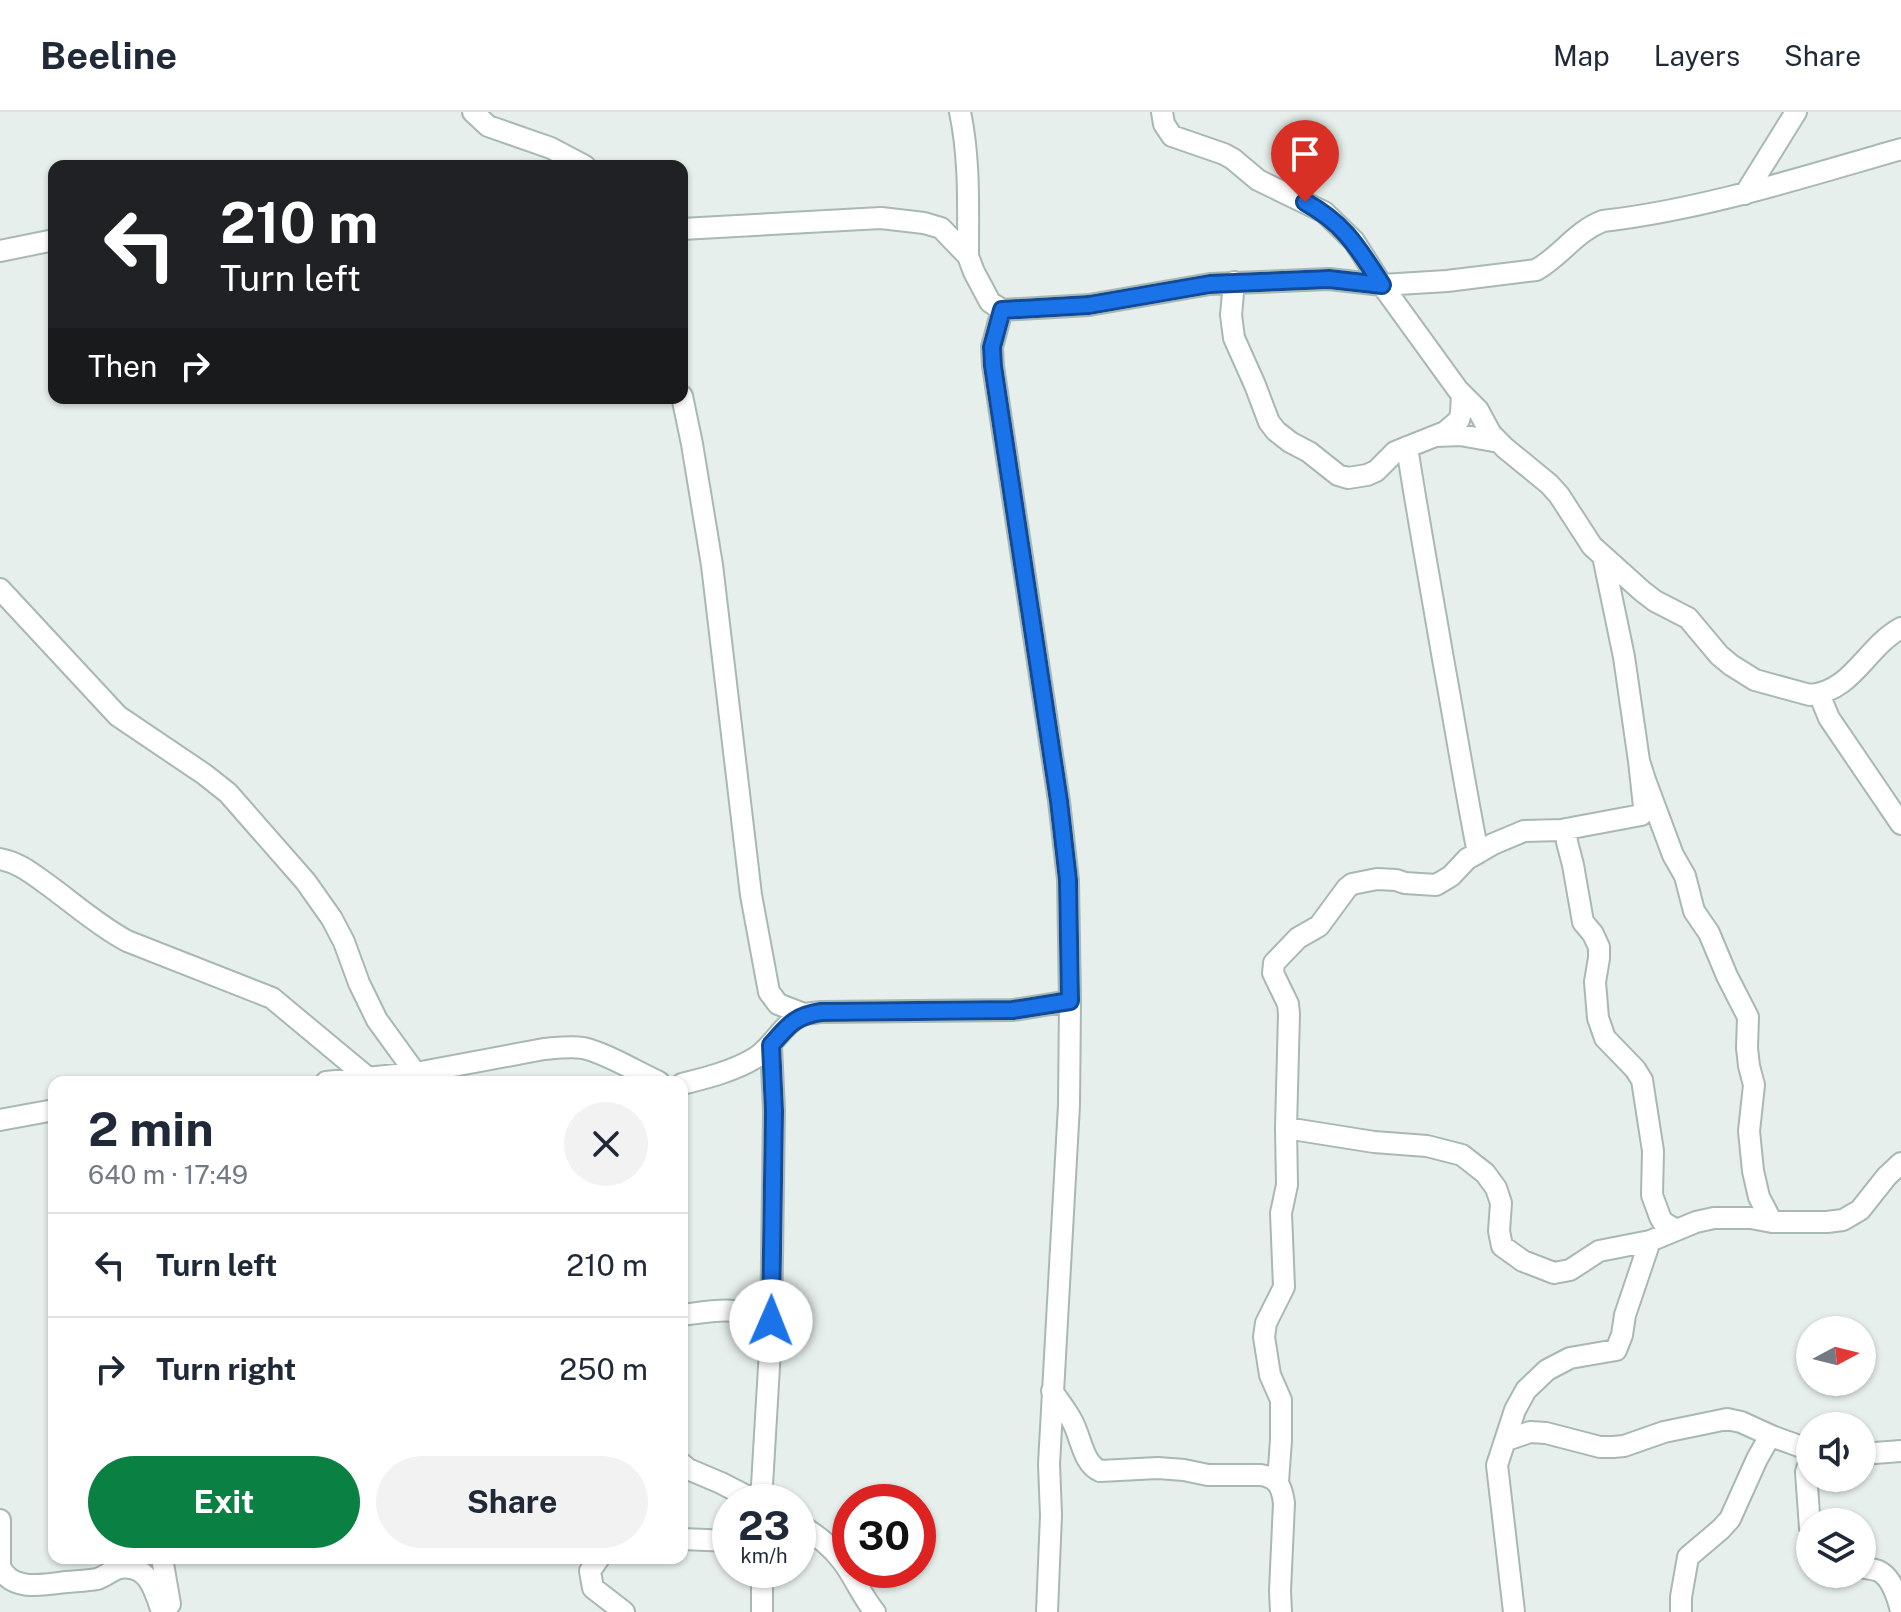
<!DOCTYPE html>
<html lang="en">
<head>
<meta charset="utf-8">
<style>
  body { margin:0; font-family:"Public Sans",sans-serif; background:#f2f2f3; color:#1f2937; height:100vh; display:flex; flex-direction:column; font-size:30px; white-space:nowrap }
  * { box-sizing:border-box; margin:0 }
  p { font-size:26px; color:#747a83 }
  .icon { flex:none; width:44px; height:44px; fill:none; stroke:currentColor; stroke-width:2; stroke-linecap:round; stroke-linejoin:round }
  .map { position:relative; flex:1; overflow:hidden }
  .sheet { position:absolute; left:48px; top:964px; width:640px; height:488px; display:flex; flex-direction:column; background:#fff; border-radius:16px; box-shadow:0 2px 6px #0004 }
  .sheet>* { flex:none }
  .top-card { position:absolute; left:48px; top:48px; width:640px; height:244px; border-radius:16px; box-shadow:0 2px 6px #0004; background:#202124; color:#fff; overflow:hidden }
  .needle { width:52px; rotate:83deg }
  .tools { position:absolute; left:1796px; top:1204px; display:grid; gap:16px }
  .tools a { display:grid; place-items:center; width:80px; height:80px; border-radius:50%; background:#fff; box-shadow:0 2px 6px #0004; font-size:40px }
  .speed { position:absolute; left:712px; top:1372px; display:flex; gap:16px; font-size:40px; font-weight:700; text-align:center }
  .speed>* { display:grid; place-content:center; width:104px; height:104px; border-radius:50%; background:#fff; box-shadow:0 2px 6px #0004; line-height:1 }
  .speed small { font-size:20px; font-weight:400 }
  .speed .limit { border:12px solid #d22; background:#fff; color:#111 }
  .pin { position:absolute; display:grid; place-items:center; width:68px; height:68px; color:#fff; margin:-82px -34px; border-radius:50% 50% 50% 0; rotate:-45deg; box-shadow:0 0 8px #0007 }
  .pin .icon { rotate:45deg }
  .me { position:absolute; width:88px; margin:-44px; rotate:1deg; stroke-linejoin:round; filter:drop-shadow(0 0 6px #0008) }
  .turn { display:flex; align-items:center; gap:28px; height:168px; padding:0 40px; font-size:36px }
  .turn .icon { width:104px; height:104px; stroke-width:2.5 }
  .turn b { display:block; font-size:56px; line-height:68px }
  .then { display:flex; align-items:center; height:76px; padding:0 40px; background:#0003; gap:16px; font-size:30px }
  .round { display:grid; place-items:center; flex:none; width:84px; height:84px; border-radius:42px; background:#f2f2f3 }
  .overview { display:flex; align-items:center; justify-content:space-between; height:136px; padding:0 40px }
  h1 { font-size:48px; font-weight:700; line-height:60px }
  .primary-button { display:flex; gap:16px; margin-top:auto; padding:16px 40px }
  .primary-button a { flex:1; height:92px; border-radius:48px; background:#0b8043; color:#fff; font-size:32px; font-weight:700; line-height:92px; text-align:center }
  .primary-button a+a { background:#f2f2f3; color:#1f2937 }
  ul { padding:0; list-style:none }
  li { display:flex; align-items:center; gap:24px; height:104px; padding:0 40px; border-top:2px solid #e0e1e3 }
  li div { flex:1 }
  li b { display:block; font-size:30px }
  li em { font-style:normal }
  header { display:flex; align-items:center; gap:48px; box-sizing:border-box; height:112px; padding:0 40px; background:#fff; border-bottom:2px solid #e0e1e3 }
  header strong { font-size:38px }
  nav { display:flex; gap:44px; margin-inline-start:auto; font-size:28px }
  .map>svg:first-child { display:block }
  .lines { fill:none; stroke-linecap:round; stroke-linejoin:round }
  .street-casing { stroke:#a8b8b2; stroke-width:24 }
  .street { stroke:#fff; stroke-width:20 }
  .route-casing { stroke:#114b97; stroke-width:20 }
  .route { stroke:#1a73e8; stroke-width:14 }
</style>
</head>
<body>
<header>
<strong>Beeline</strong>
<nav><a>Map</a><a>Layers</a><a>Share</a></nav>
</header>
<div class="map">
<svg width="1901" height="1500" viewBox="0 0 1901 1500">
  <rect width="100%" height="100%" fill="#e6efeb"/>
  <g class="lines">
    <defs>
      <path id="street" d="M473,0L488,14L551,36L585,54
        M960,0C970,47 968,96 968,144
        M1162,0L1164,12L1172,24L1224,42L1233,47L1258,68L1324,100L1354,129L1382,173L1458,278L1478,298L1491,322L1505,336L1549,372L1559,383L1592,434L1642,479L1655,489L1688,506L1719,543L1731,553L1755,568L1810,583C1853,579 1866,535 1901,516
        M1745,82L1796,0
        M682,117L881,106L924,111L941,116L968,144L974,160L990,190L1002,198L1089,193L1210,172L1329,167L1382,173L1447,169L1536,158C1561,144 1576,119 1603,109C1705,97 1803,65 1901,37
        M0,139L54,128
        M1234,170L1231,203L1234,226L1255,273L1269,310L1276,319L1290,330L1309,340L1338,363L1348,366L1367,363L1376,359L1395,340L1445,320L1459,308L1461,301L1462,282
        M1002,198L992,235L993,254L1059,689L1068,768L1070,889L1069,993L1049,1352L1051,1403L1047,1500
        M682,284L692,332L712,453L751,783L769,880L778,892L804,902
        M1436,324L1460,323L1499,330
        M1407,335C1418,406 1431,476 1443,547C1455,612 1465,676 1478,741
        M1603,444L1624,545L1639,649L1645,668L1673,743L1685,764L1694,799L1709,821L1727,864L1748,905L1747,936L1749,954L1754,973L1749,1019L1753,1059L1759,1085L1772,1110
        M0,477L118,604L204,662L228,681L306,770L332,807L344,830L359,871L377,908L422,970
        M1819,582L1829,606L1901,712
        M1566,717L1567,730L1573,753L1583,810L1593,822L1599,835V846L1595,870L1598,906L1605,926L1635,957L1642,968L1653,1039L1652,1083L1660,1105L1663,1110L1676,1118
        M0,747C17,750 30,760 44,770C72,790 97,813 127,829L272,886L373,970
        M326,970L416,961L544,937C557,936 570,934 583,936C606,941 637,960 659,970
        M682,972C706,966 734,959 755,946C773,935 783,911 802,903C808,901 815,901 821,900L1013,898L1070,889
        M0,1008L54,998
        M1286,1016L1374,1030L1427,1034L1462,1043L1485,1061L1496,1076L1501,1091L1499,1119L1502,1134L1523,1149L1554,1161L1570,1158L1599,1139L1650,1129L1696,1110L1714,1106H1751L1772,1110H1827L1843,1108L1860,1098L1887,1064L1901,1051
        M682,1203C720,1198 733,1194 771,1209
        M1052,1279C1059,1289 1066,1298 1071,1307C1081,1323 1082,1351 1100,1359L1158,1356L1184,1358L1208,1363H1261C1278,1366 1282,1375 1284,1391L1280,1479L1281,1500
        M1507,1328L1530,1320L1546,1321L1600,1335H1613L1624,1334L1664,1320L1727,1307L1741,1310L1774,1325L1810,1338
        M1862,1342L1901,1339
        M1810,1348L1806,1360L1810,1416
        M682,1352L688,1357L721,1371L758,1390
        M1278,1370L1281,1328V1288L1270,1263L1264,1225L1266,1211L1284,1175L1281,1101L1287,1073L1286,1016L1289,902L1288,892L1273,861L1274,851L1298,826L1319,814L1347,776L1352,772L1377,767L1396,768L1405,771L1436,773L1451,764L1467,747L1493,732L1524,719L1561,718L1641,703L1644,695L1639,649
        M761,1390L771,1221L774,999L771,933
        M0,1408V1454C10,1480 44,1473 66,1470C76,1469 87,1469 97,1467C105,1465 111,1458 120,1456C148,1451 155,1479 162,1500
        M798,1412C814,1421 832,1435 843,1450C855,1466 862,1485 875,1500
        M682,1427L730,1429
        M1810,1427V1443
        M162,1446L170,1492
        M599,1446L590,1459L593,1476L624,1500
        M1862,1455C1868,1457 1877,1457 1882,1461C1893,1469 1898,1487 1901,1499
        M762,1458V1500
        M1514,1500L1497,1353L1515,1298L1526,1278L1547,1258L1570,1246L1616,1238L1622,1223L1625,1203L1650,1129
        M1681,1500V1485L1688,1445L1721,1417L1730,1407L1757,1347L1770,1324"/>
    </defs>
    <use href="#street" class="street-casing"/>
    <use href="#street" class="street"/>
  </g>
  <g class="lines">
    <defs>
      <path id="route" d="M771,1209L774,999L771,933C788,914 794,904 821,900L1013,898L1070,889L1068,768L1059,689L993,254L992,235L1002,198L1089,193L1210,172L1329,167L1382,173C1358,136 1345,112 1305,90"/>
    </defs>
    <use href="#route" class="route-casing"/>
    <use href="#route" class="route"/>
  </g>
</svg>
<div class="tools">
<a><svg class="needle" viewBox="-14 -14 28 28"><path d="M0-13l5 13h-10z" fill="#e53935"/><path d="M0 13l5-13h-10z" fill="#747a83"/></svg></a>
<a><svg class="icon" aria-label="sound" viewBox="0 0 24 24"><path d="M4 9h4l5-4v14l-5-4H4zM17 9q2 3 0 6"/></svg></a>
<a><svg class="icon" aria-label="layers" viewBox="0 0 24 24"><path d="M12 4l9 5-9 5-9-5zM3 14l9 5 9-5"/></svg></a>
</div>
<div class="speed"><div>23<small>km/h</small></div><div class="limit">30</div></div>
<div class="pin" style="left:1305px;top:90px;background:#d93025"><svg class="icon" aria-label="arrive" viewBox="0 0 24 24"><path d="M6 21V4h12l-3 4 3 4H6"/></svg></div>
<svg class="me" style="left:771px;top:1209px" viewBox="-20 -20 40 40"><circle r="19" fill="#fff"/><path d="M0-13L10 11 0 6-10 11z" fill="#1a73e8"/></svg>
<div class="top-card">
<div class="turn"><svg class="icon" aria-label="left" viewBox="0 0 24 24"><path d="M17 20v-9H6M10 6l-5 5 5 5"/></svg><div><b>210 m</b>Turn left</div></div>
<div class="then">Then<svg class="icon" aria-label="right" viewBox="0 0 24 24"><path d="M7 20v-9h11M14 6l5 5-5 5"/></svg></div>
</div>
<section class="sheet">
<div class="overview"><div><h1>2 min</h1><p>640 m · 17:49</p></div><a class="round"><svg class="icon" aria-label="close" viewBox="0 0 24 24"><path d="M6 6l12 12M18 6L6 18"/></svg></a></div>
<ul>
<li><svg class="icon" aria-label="left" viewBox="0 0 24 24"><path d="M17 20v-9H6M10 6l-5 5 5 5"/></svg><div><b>Turn left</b></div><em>210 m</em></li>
<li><svg class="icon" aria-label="right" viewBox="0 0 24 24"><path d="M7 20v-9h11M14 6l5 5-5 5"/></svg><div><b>Turn right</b></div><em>250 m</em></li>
</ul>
<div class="primary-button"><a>Exit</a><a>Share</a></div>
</section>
</div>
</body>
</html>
